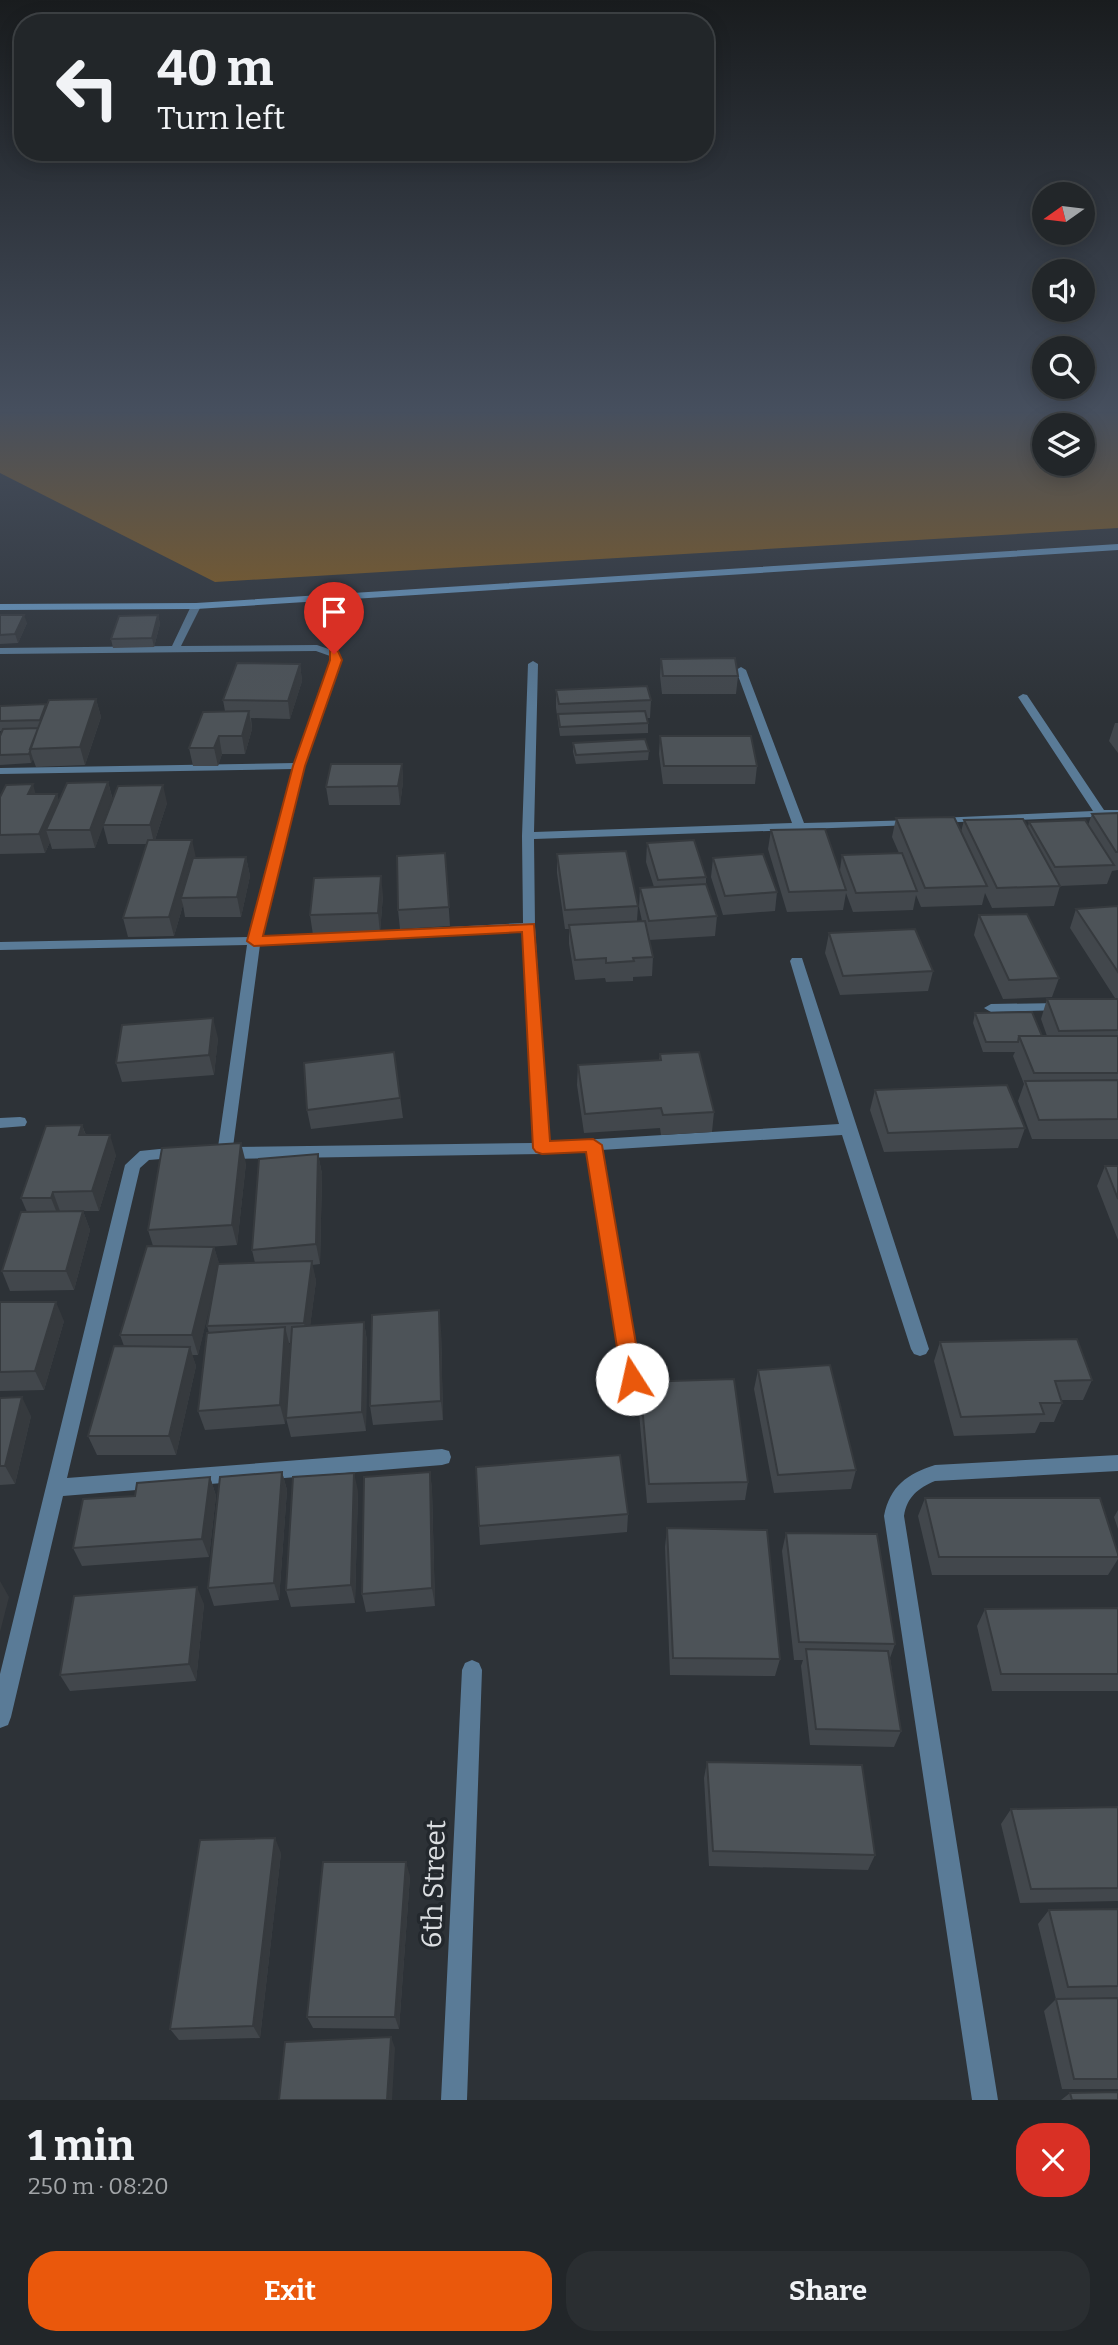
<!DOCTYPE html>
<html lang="en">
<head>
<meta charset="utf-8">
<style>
  body { margin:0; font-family:Bitter,serif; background:#2a2e31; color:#f1f3f6; height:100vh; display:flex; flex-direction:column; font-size:26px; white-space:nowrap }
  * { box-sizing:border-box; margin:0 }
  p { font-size:23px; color:#a2a5a8 }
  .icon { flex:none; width:38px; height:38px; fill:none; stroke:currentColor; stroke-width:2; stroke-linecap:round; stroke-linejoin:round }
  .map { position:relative; height:2100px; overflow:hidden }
  .panel { display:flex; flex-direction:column; background:#222629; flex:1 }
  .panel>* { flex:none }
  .banner { position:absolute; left:14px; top:14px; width:700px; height:147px; border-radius:28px; box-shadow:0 4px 18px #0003,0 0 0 2px #3f4346; background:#222629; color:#f1f3f6; overflow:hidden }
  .needle { width:46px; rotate:256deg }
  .buttons { position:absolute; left:1032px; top:182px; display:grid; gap:14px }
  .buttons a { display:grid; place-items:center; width:63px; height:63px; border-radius:50%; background:#222629; box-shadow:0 4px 18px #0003,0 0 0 2px #3f4346; font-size:35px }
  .pin { position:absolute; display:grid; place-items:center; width:60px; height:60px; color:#fff; margin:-72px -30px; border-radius:50% 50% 50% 0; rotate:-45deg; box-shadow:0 0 7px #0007 }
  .pin .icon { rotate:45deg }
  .me { position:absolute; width:77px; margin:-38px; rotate:350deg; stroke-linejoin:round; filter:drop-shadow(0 0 5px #0008) }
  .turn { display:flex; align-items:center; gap:24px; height:147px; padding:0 28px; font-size:32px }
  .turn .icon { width:91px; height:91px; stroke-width:2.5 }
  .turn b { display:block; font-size:49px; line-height:60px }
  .round { display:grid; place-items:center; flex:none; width:74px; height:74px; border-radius:28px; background:#2a2e31 }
  .summary { display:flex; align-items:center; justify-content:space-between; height:119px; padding:0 28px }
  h1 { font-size:42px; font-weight:700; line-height:52px }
  .primary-button { display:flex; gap:14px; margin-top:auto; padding:14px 28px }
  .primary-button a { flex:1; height:80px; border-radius:28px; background:#ea580c; color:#fff; font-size:28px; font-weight:700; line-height:80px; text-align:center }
  .primary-button a+a { background:#2a2e31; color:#f1f3f6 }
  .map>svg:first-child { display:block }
  .forest { fill:#8f6018; fill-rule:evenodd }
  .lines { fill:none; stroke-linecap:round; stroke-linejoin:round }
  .street { fill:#5a7b97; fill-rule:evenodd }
  .secondary { fill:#6ea3d0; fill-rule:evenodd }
  .wall { fill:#42474c }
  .shaded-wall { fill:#363a3e }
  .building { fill:#4d5358; stroke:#363a3e; stroke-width:2 }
  .route { fill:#ea580c; stroke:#983908; stroke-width:2 }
  .labels { text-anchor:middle; stroke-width:7; stroke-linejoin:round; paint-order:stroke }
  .near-street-label { font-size:28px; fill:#dbdee1; stroke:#23282d }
</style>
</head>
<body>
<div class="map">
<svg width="1118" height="2100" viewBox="0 0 1118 2100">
  <rect width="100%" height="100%" fill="#2d3237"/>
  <path class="forest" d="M0,414H1118V528L215,582L0,473ZM1045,425H1083V464H1045Z"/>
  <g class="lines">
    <path class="street" d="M196,603L201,606L181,646L317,645L337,652L341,660L304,766L262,937L523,923L522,836L528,664L533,661L538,664L534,832L792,823L736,670L741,667L746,670L804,823L918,820V824L914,825L805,829L800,831L795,830L534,839L535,927L549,1142L839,1124L790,961L792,958H802L929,1349L926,1354L920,1356L914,1354L911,1349L842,1135L601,1150L641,1379L638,1384L632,1387L626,1384L623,1379L586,1151L542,1154L225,1159L212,1157L209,1153L212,1149L218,1147L247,945L0,950V942L249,937L293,769L0,774V768L295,763L331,660L330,656L316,651L0,654V648L172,646L191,606ZM523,931L534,1143L233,1147L260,945Z
      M1023,694L1027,695L1104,810H1118V816L934,823V819L938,818L1093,811L1018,697Z
      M1061,1003L1068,1007L1066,1010L991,1012L984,1008L991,1004Z
      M20,1117L25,1118L27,1122L25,1126L0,1128V1118Z
      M179,1147L184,1149L187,1153L184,1157L149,1160L140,1168L67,1478L442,1449L449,1451L451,1457L449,1463L442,1465L63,1496L11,1717L8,1725L0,1728V1674L125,1165L140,1151Z
      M1118,1455V1471L935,1481C918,1488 907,1497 904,1516L998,2100H972L884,1516C890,1486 907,1474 935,1465Z
      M472,1660L479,1663L482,1670L467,2100H441L462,1670L465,1663Z"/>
    <path class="secondary" d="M1118,544V550L196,609L0,610V604L196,603Z"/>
  </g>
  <path class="wall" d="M0,615L27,623L18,643L0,644Z
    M158,615L160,624L154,647L113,648L111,639Z
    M661,659L738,676L736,694H662L660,676Z
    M300,664L302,681L290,719L251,718L252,729L245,754H222L218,766H193L189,748L225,711L223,700Z
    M556,690L651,700L650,718H647L648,723V733L560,736L556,708Z
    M96,699L101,717L85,765L36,767L33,759L31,763L0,765V736L2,731H0V706L46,704L47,706Z
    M1115,723H1118V753L1109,741Z
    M660,736L757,766L755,784H663L659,754Z
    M573,743L649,751L648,760L576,764L573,752Z
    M402,764L403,782L400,805H329L326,787Z
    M108,782L113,800L167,803L155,840L196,858L246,857L250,876L241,917H185L183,905L174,936L128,937L123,918L147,844H108L103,825L95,848L52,849L50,842L45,853L0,854V797L57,794L59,802Z
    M1118,813V870L1112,871L1107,884L1060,886L1054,906L992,908L985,893L982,905L921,907L916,895L913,910L853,912L846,893L843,910L787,912L768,849L771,830L840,870L842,855L899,853L892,837L896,818L961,832L964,820L1028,827L1029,822L1088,825L1092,814Z
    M647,843L706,877V884L717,916L715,936L649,940L653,957L652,976L633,977V981L606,982L605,978L575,980L569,944V929H565L557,873V854L638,906L637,921H642L639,907L640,888L654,887L646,862Z
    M445,853L450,926L400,929L398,910Z
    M713,858L777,892L775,911L723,915L711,877Z
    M383,895L380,933L313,935L310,915Z
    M1118,906V998H1115L1070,928L1076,909Z
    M979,915L1059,978L1052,997L1003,999L974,935Z
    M829,933L933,971L928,991L840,995L825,953Z
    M1047,999H1118V1139H1032L1018,1101L1024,1084L1013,1056L1015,1052H983L973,1023L975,1013L1042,1036H1047L1041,1019Z
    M218,1038L214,1075L122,1082L116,1063Z
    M394,1052L403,1118L311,1129L307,1110Z
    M660,1054L714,1112L712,1132L661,1135L660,1128L584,1133L577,1085L578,1065L659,1060Z
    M875,1090L1025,1128L1018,1148L884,1152L870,1110Z
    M82,1125L86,1135L116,1155L99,1211H83L90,1230L74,1290L10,1291L2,1271L27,1212L21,1198Z
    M318,1154L322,1174L320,1264L312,1265L316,1281L310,1326L364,1322L367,1341L366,1431L291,1437L286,1418L291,1343H289L290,1347L285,1424L205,1430L198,1411L209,1333L207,1326L212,1295L198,1355H192L196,1366L176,1455H97L88,1436L124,1346L120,1335L153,1246L148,1230L246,1163L237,1245L207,1247H214L219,1264L255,1263L252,1250Z
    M1105,1166H1118V1240L1097,1186Z
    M0,1302L64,1321L44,1390L0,1391Z
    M441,1330L443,1420L373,1425L370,1406Z
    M940,1342L1092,1380L1083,1400H1061L1062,1403L1054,1422H1040L1035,1433L954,1436L934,1361Z
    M758,1370L856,1470L851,1489L774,1493L754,1389Z
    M640,1382L748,1482L745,1500L647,1503L638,1401Z
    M0,1398L31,1416L15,1484L0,1485Z
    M282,1472L287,1490L279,1600L214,1606L208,1588Z
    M430,1472L432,1490L435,1606L366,1612L362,1594Z
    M210,1477L216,1496L209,1557L82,1566L73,1548L135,1496Z
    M358,1491L355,1603L291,1607L286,1590Z
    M925,1498L1118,1554V1559L1108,1575H932L918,1516Z
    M1118,1510V1529L1114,1517Z
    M628,1514L627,1532L480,1545L479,1526Z
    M667,1528L780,1659L775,1676L670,1675L665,1547Z
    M786,1533L895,1644L890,1658L901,1731L894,1747L810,1745L801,1666L803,1660H794L782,1551Z
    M204,1604L196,1681L70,1691L60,1675Z
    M1118,1608V1691H992L977,1626L985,1609Z
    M707,1762L875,1855L868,1870L709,1866L704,1778Z
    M1118,1807V1901L1020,1903L1001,1824L1011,1809Z
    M281,1853L260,2038L179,2040L170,2029Z
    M410,1876L399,2029L313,2028L307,2017Z
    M1118,1909V2089H1062L1044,2011L1056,1999L1038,1924L1049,1910Z
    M1070,2093L1118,2100H1061Z"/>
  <path class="shaded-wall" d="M24,615L27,623L18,643L15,634Z
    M158,615L160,624L154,647L152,638Z
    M300,664L302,681L290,719L288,701Z
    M96,699L101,717L85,765L80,747Z
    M249,711L252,729L245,754L242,736Z
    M219,736L222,754L218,766L214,748Z
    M30,749L33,759L31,763L29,754Z
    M402,764L403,782L400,805L398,786Z
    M108,782L113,801L95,848L90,830Z
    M33,784L38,803L28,794Z
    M163,785L167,803L154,843L150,825Z
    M57,794L62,812L46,830L50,842L45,853L39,834Z
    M192,840L196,858L181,898L183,905L174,936L169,917Z
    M246,857L250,876L241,917L237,897Z
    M381,876L383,895L380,933L378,913Z
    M213,1018L218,1038L214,1075L209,1055Z
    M82,1125L89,1145L79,1135Z
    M110,1135L116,1155L99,1211L92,1191Z
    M241,1143L246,1163L237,1245L232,1225Z
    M318,1154L322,1174L320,1264L316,1244Z
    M53,1192L60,1211L59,1218L51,1198Z
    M83,1211L90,1230L74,1290L66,1271Z
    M214,1247L220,1266L198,1355L192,1335Z
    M312,1261L316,1281L308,1342L304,1323Z
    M56,1302L64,1321L44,1390L35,1371Z
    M439,1310L441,1330L443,1420L441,1401Z
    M364,1322L367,1341L366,1431L362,1412Z
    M285,1327L290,1347L285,1424L280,1405Z
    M190,1347L196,1366L176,1455L169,1436Z
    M22,1397L31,1416L15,1484L5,1466Z
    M282,1472L287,1490L279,1600L274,1583Z
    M430,1472L432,1490L435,1606L432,1588Z
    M354,1473L358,1491L355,1603L351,1585Z
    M210,1477L216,1496L209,1557L202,1539Z
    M0,1581L9,1597L0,1632Z
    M197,1587L204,1604L196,1681L189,1664Z
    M275,1838L281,1853L260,2038L253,2026Z
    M406,1862L410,1876L399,2029L395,2017Z
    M391,2037L395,2048L392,2100H387Z"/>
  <path class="building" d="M0,615H24L15,634L0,635Z
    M158,615L152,638L111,639L119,616Z
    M735,658L738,676H663L661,659Z
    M237,663L300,664L288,701L223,700Z
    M647,686L651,700L559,704L556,690Z
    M96,699L80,747L30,749L49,700Z
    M46,704L40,720L0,721V706Z
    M249,711L242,736H219L214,748H189L203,712Z
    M645,711L648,723L560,727L558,714Z
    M38,728L29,754L0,755V736L3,729Z
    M660,736H751L757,766H664Z
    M645,739L649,751L576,755L573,743Z
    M331,764H402L398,786L326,787Z
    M108,782L90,830H46L67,783Z
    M33,784L28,794H57L39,834L0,835V797L6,785Z
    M163,785L150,825H103L118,786Z
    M1118,813V852H1116L1092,814Z
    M954,817L987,886L925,888L896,818Z
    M1023,819L1060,886L997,888L964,820Z
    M1085,820L1114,865L1055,867L1029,822Z
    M825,829L846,890L789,892L771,830Z
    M148,840H192L169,917L123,918Z
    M694,840L706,877L658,880L647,843Z
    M626,851L638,906L565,910L557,854Z
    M445,853L449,907L398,910L397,856Z
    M902,853L917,891L856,893L842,855Z
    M763,854L777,892L725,896L713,858Z
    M246,857L237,897L181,898L193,858Z
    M381,876L378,913L310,915L314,878Z
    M706,884L717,916L649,921L640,888Z
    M1118,906V972L1076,909Z
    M1027,914L1059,978L1009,980L979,915Z
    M645,921L653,957L633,958L634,961L606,963V958L575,960L569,925Z
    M915,929L933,971L843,976L829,933Z
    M1047,999H1118V1030L1059,1031Z
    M1032,1012L1042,1036H1019L1018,1042H986L975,1013Z
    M213,1018L209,1055L116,1063L122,1025Z
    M1019,1036H1118V1073H1034Z
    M394,1052L400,1098L307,1110L304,1063Z
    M699,1052L714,1112L663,1115L661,1108L585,1114L578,1065L661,1060L660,1054Z
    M1118,1080V1119L1039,1120L1025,1081Z
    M1007,1085L1025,1128L888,1133L875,1090Z
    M82,1125L79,1135H110L92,1191L53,1192L51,1198H21L46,1126Z
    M241,1143L232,1225L148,1230L162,1148Z
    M318,1154L316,1244L252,1250L259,1159Z
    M1105,1166H1118V1199Z
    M83,1211L66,1271H2L21,1212Z
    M147,1246L214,1247L192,1335H120Z
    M312,1261L304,1323L207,1326L218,1264Z
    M0,1302H56L35,1371L0,1372Z
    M439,1310L441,1401L370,1406L372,1315Z
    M364,1322L362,1412L286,1418L292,1327Z
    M285,1327L280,1405L198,1411L207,1333Z
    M1077,1339L1092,1380L1055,1381L1062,1403H1040L1044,1414L961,1417L940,1342Z
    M114,1346L190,1347L169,1436H88Z
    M830,1365L856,1470L778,1475L758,1370Z
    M734,1379L748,1482L649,1484L640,1382Z
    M22,1397L5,1466H0V1398Z
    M620,1455L628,1514L479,1526L476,1467Z
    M282,1472L274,1583L208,1588L220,1477Z
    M430,1472L432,1588L362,1594L364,1477Z
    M354,1473L351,1585L286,1590L293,1477Z
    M210,1477L202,1539L73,1548L83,1499L135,1496L137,1483Z
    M925,1498H1100L1118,1554V1557H939Z
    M667,1528L767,1530L780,1659L673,1658Z
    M786,1533L877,1534L895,1644L799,1642Z
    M197,1587L189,1664L60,1675L74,1596Z
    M1118,1608V1674H1001L985,1609Z
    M806,1649L888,1651L901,1731L816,1729Z
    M707,1762L862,1765L875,1855L713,1851Z
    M1118,1807V1888L1031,1889L1011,1809Z
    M275,1838L253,2026L170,2029L200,1840Z
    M323,1862H406L395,2017H307Z
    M1118,1909V1986L1068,1987L1049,1910Z
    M1118,1998V2079H1074L1056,1999Z
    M391,2037L387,2100H279L285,2042Z
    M1118,2092V2100H1072L1070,2093Z"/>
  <linearGradient id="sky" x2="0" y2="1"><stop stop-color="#191c1e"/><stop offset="0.58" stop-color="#464f5e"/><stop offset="1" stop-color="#464f5e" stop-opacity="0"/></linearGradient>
  <rect width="1118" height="708" fill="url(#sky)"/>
  <path class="route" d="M330,651H338L342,660L305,766L263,936L534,924L550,1141L593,1139L602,1145L642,1379L640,1385L632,1387L625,1385L622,1379L586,1152L542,1154L536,1152L533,1148L522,932L254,946L247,941L293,766L330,660Z"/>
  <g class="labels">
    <g class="near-street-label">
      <text transform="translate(433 1884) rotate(-88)" y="10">6th Street</text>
    </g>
  </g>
</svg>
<div class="buttons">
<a><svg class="needle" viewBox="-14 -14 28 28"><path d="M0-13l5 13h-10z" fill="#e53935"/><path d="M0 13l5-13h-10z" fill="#a2a5a8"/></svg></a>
<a><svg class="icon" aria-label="sound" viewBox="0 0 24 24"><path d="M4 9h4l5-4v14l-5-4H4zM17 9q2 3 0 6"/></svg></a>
<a><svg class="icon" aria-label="search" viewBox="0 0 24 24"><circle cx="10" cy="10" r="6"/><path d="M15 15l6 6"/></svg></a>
<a><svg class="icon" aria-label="layers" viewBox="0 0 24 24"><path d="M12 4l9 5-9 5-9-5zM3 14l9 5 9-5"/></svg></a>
</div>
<div class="pin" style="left:334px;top:654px;background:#d93025"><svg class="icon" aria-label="arrive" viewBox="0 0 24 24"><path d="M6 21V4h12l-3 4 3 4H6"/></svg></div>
<svg class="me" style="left:632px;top:1379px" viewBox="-20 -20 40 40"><circle r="19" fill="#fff"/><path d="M0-13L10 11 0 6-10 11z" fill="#ea580c"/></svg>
<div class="banner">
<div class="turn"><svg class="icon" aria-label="left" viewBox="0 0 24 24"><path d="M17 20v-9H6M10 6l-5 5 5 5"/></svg><div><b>40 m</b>Turn left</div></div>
</div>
</div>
<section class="panel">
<div class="summary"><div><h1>1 min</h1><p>250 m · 08:20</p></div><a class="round" style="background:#d93025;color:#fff"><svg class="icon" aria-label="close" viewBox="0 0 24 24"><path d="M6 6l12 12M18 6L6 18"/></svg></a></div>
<div class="primary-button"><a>Exit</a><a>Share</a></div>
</section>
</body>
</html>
